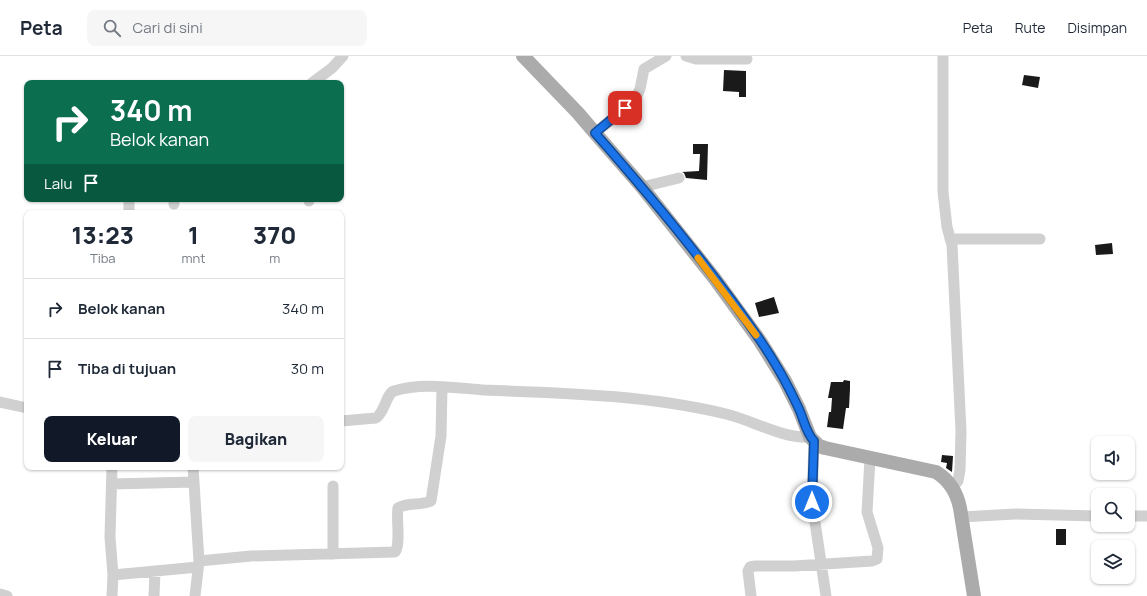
<!DOCTYPE html>
<html lang="id">
<head>
<meta charset="utf-8">
<style>
  body { margin:0; font-family:Manrope,sans-serif; background:#f6f6f7; color:#1f2937; height:100vh; display:flex; flex-direction:column; font-size:15px; white-space:nowrap }
  * { box-sizing:border-box; margin:0 }
  p { font-size:13px; color:#747a83 }
  .icon { flex:none; width:22px; height:22px; fill:none; stroke:currentColor; stroke-width:2; stroke-linecap:round; stroke-linejoin:round }
  .map { position:relative; flex:1; overflow:hidden }
  .details { position:absolute; left:24px; top:154px; width:320px; height:260px; display:flex; flex-direction:column; background:#fff; border-radius:8px; box-shadow:0 1px 3px #0004 }
  .details>* { flex:none }
  .banner { position:absolute; left:24px; top:24px; width:320px; height:122px; border-radius:8px; box-shadow:0 1px 3px #0004; background:#0b6e4f; color:#fff; overflow:hidden }
  .tools { position:absolute; left:1091px; top:380px; display:grid; gap:8px }
  .tools a { display:grid; place-items:center; width:44px; height:44px; border-radius:8px; background:#fff; box-shadow:0 1px 3px #0004; font-size:20px }
  .pin { position:absolute; display:grid; place-items:center; width:34px; height:34px; color:#fff; margin:-17px; border-radius:8px; box-shadow:0 2px 6px #0006 }
  .me { position:absolute; width:44px; margin:-22px; rotate:0deg; stroke-linejoin:round; filter:drop-shadow(0 0 3px #0008) }
  .turn { display:flex; align-items:center; gap:14px; height:84px; padding:0 20px; font-size:18px }
  .turn .icon { width:52px; height:52px; stroke-width:2.5 }
  .turn b { display:block; font-size:28px; line-height:34px }
  .then { display:flex; align-items:center; height:38px; padding:0 20px; background:#0003; gap:8px; font-size:15px }
  .eta { display:flex; justify-content:space-evenly; align-items:center; height:68px; text-align:center }
  .eta b { font-size:24px; font-weight:800; line-height:28px }
  .cta { display:flex; gap:8px; margin-top:auto; padding:8px 20px }
  .cta a { flex:1; height:46px; border-radius:8px; background:#111827; color:#fff; font-size:16px; font-weight:800; line-height:46px; text-align:center }
  .cta a+a { background:#f6f6f7; color:#1f2937 }
  ul { padding:0; list-style:none }
  li { display:flex; align-items:center; gap:12px; height:60px; padding:0 20px; border-top:1px solid #e0e1e3 }
  li div { flex:1 }
  li b { display:block; font-size:15px }
  li em { font-style:normal }
  header { display:flex; align-items:center; gap:24px; box-sizing:border-box; height:56px; padding:0 20px; background:#fff; border-bottom:1px solid #e0e1e3 }
  header strong { font-size:19px }
  nav { display:flex; gap:22px; margin-inline-start:auto; font-size:14px }
  .search { width:280px; height:36px; background:#f6f6f7; display:flex; align-items:center; gap:10px; box-sizing:border-box; padding:0 14px; border-radius:8px; color:#747a83; font-size:15px }
  .map>svg:first-child { display:block }
  .building { fill:#1a1a1a }
  .lines { fill:none; stroke-linecap:round; stroke-linejoin:round }
  .minor { stroke:#d0d0d0; stroke-width:11 }
  .major { stroke:#ababab; stroke-width:14 }
  .route-casing { stroke:#114b97; stroke-width:10 }
  .route { stroke:#1a73e8; stroke-width:7 }
  .slow { stroke:#f59e0b; stroke-width:7 }
</style>
</head>
<body>
<header>
<strong>Peta</strong>
<div class="search"><svg class="icon" aria-label="search" viewBox="0 0 24 24"><circle cx="10" cy="10" r="6"/><path d="M15 15l6 6"/></svg>Cari di sini</div>
<nav><a>Peta</a><a>Rute</a><a>Disimpan</a></nav>
</header>
<div class="map">
<svg width="1147" height="540" viewBox="0 0 1147 540">
  <rect width="100%" height="100%" fill="#fff"/>
  <path class="building" d="M724,14L746,15V41H739V36L723,35Z
    M1024,19L1040,21L1038,32L1022,29Z
    M693,88H708L707,124L686,122L684,117L682,116L699,115L700,98H693Z
    M1112,187L1113,198L1096,199L1095,189Z
    M774,241L779,257L759,261L755,247Z
    M844,324L850,325V333L849,352H846L843,373L827,371L829,356H831L832,342H828L831,326H843Z
    M942,399L953,400L952,416L946,412L947,407L941,406Z
    M1056,473H1066V489H1056Z"/>
  <g class="lines">
    <path class="minor" d="M686,0L696,3H747
      M943,0V136L947,171L952,189L961,375L960,414L958,425L952,432
      M312,27L332,12L343,0
      M595,77L635,44L640,33L644,13L666,0
      M642,131L679,122
      M174,143V148
      M309,145V143
      M129,157V143
      M950,183H1040
      M0,346L27,352
      M341,365L376,362C385,356 386,338 394,335C420,326 457,332 484,334C565,337 647,339 726,358C752,364 783,383 810,381
      M814,385L812,446L826,540
      M112,411L110,481L113,519L112,540
      M193,411L199,505L195,540
      M112,428L194,426
      M1128,460H1147
      M961,461L1015,458L1098,460
      M333,498V430
      M199,505L251,500L395,496C401,488 396,463 398,452C408,446 420,450 431,445L441,380L442,332
      M113,519L198,511
      M0,538L7,540
      M154,540L155,516
      M751,540L748,515L750,511L755,510H794L872,505L877,503L878,492L867,456L870,402"/>
    <path class="major" d="M523,0L578,57L595,77L642,131L715,223L760,285L785,325L799,353L810,381L819,390L825,392L936,416C949,424 957,437 960,452L974,540"/>
  </g>
  <g class="lines">
    <defs>
      <path id="route" d="M625,52L595,77C653,143 710,211 760,284C775,306 788,329 799,353C804,364 806,377 814,385L812,446"/>
    </defs>
    <use href="#route" class="route-casing"/>
    <use href="#route" class="route"/>
    <path class="slow" d="M698,202L756,279"/>
  </g>
</svg>
<div class="tools">
<a><svg class="icon" aria-label="sound" viewBox="0 0 24 24"><path d="M4 9h4l5-4v14l-5-4H4zM17 9q2 3 0 6"/></svg></a>
<a><svg class="icon" aria-label="search" viewBox="0 0 24 24"><circle cx="10" cy="10" r="6"/><path d="M15 15l6 6"/></svg></a>
<a><svg class="icon" aria-label="layers" viewBox="0 0 24 24"><path d="M12 4l9 5-9 5-9-5zM3 14l9 5 9-5"/></svg></a>
</div>
<div class="pin" style="left:625px;top:52px;background:#d93025"><svg class="icon" aria-label="arrive" viewBox="0 0 24 24"><path d="M6 21V4h12l-3 4 3 4H6"/></svg></div>
<svg class="me" style="left:812px;top:446px" viewBox="-20 -20 40 40"><circle r="17" fill="#1a73e8" stroke="#fff" stroke-width="3"/><path d="M0-11L8 9 0 5-8 9z" fill="#fff"/></svg>
<div class="banner">
<div class="turn"><svg class="icon" aria-label="right" viewBox="0 0 24 24"><path d="M7 20v-9h11M14 6l5 5-5 5"/></svg><div><b>340 m</b>Belok kanan</div></div>
<div class="then">Lalu<svg class="icon" aria-label="arrive" viewBox="0 0 24 24"><path d="M6 21V4h12l-3 4 3 4H6"/></svg></div>
</div>
<section class="details">
<div class="eta">
<div><b>13:23</b><p>Tiba</p></div>
<div><b>1</b><p>mnt</p></div>
<div><b>370</b><p>m</p></div>
</div>
<ul>
<li><svg class="icon" aria-label="right" viewBox="0 0 24 24"><path d="M7 20v-9h11M14 6l5 5-5 5"/></svg><div><b>Belok kanan</b></div><em>340 m</em></li>
<li><svg class="icon" aria-label="arrive" viewBox="0 0 24 24"><path d="M6 21V4h12l-3 4 3 4H6"/></svg><div><b>Tiba di tujuan</b></div><em>30 m</em></li>
</ul>
<div class="cta"><a>Keluar</a><a>Bagikan</a></div>
</section>
</div>
</body>
</html>
